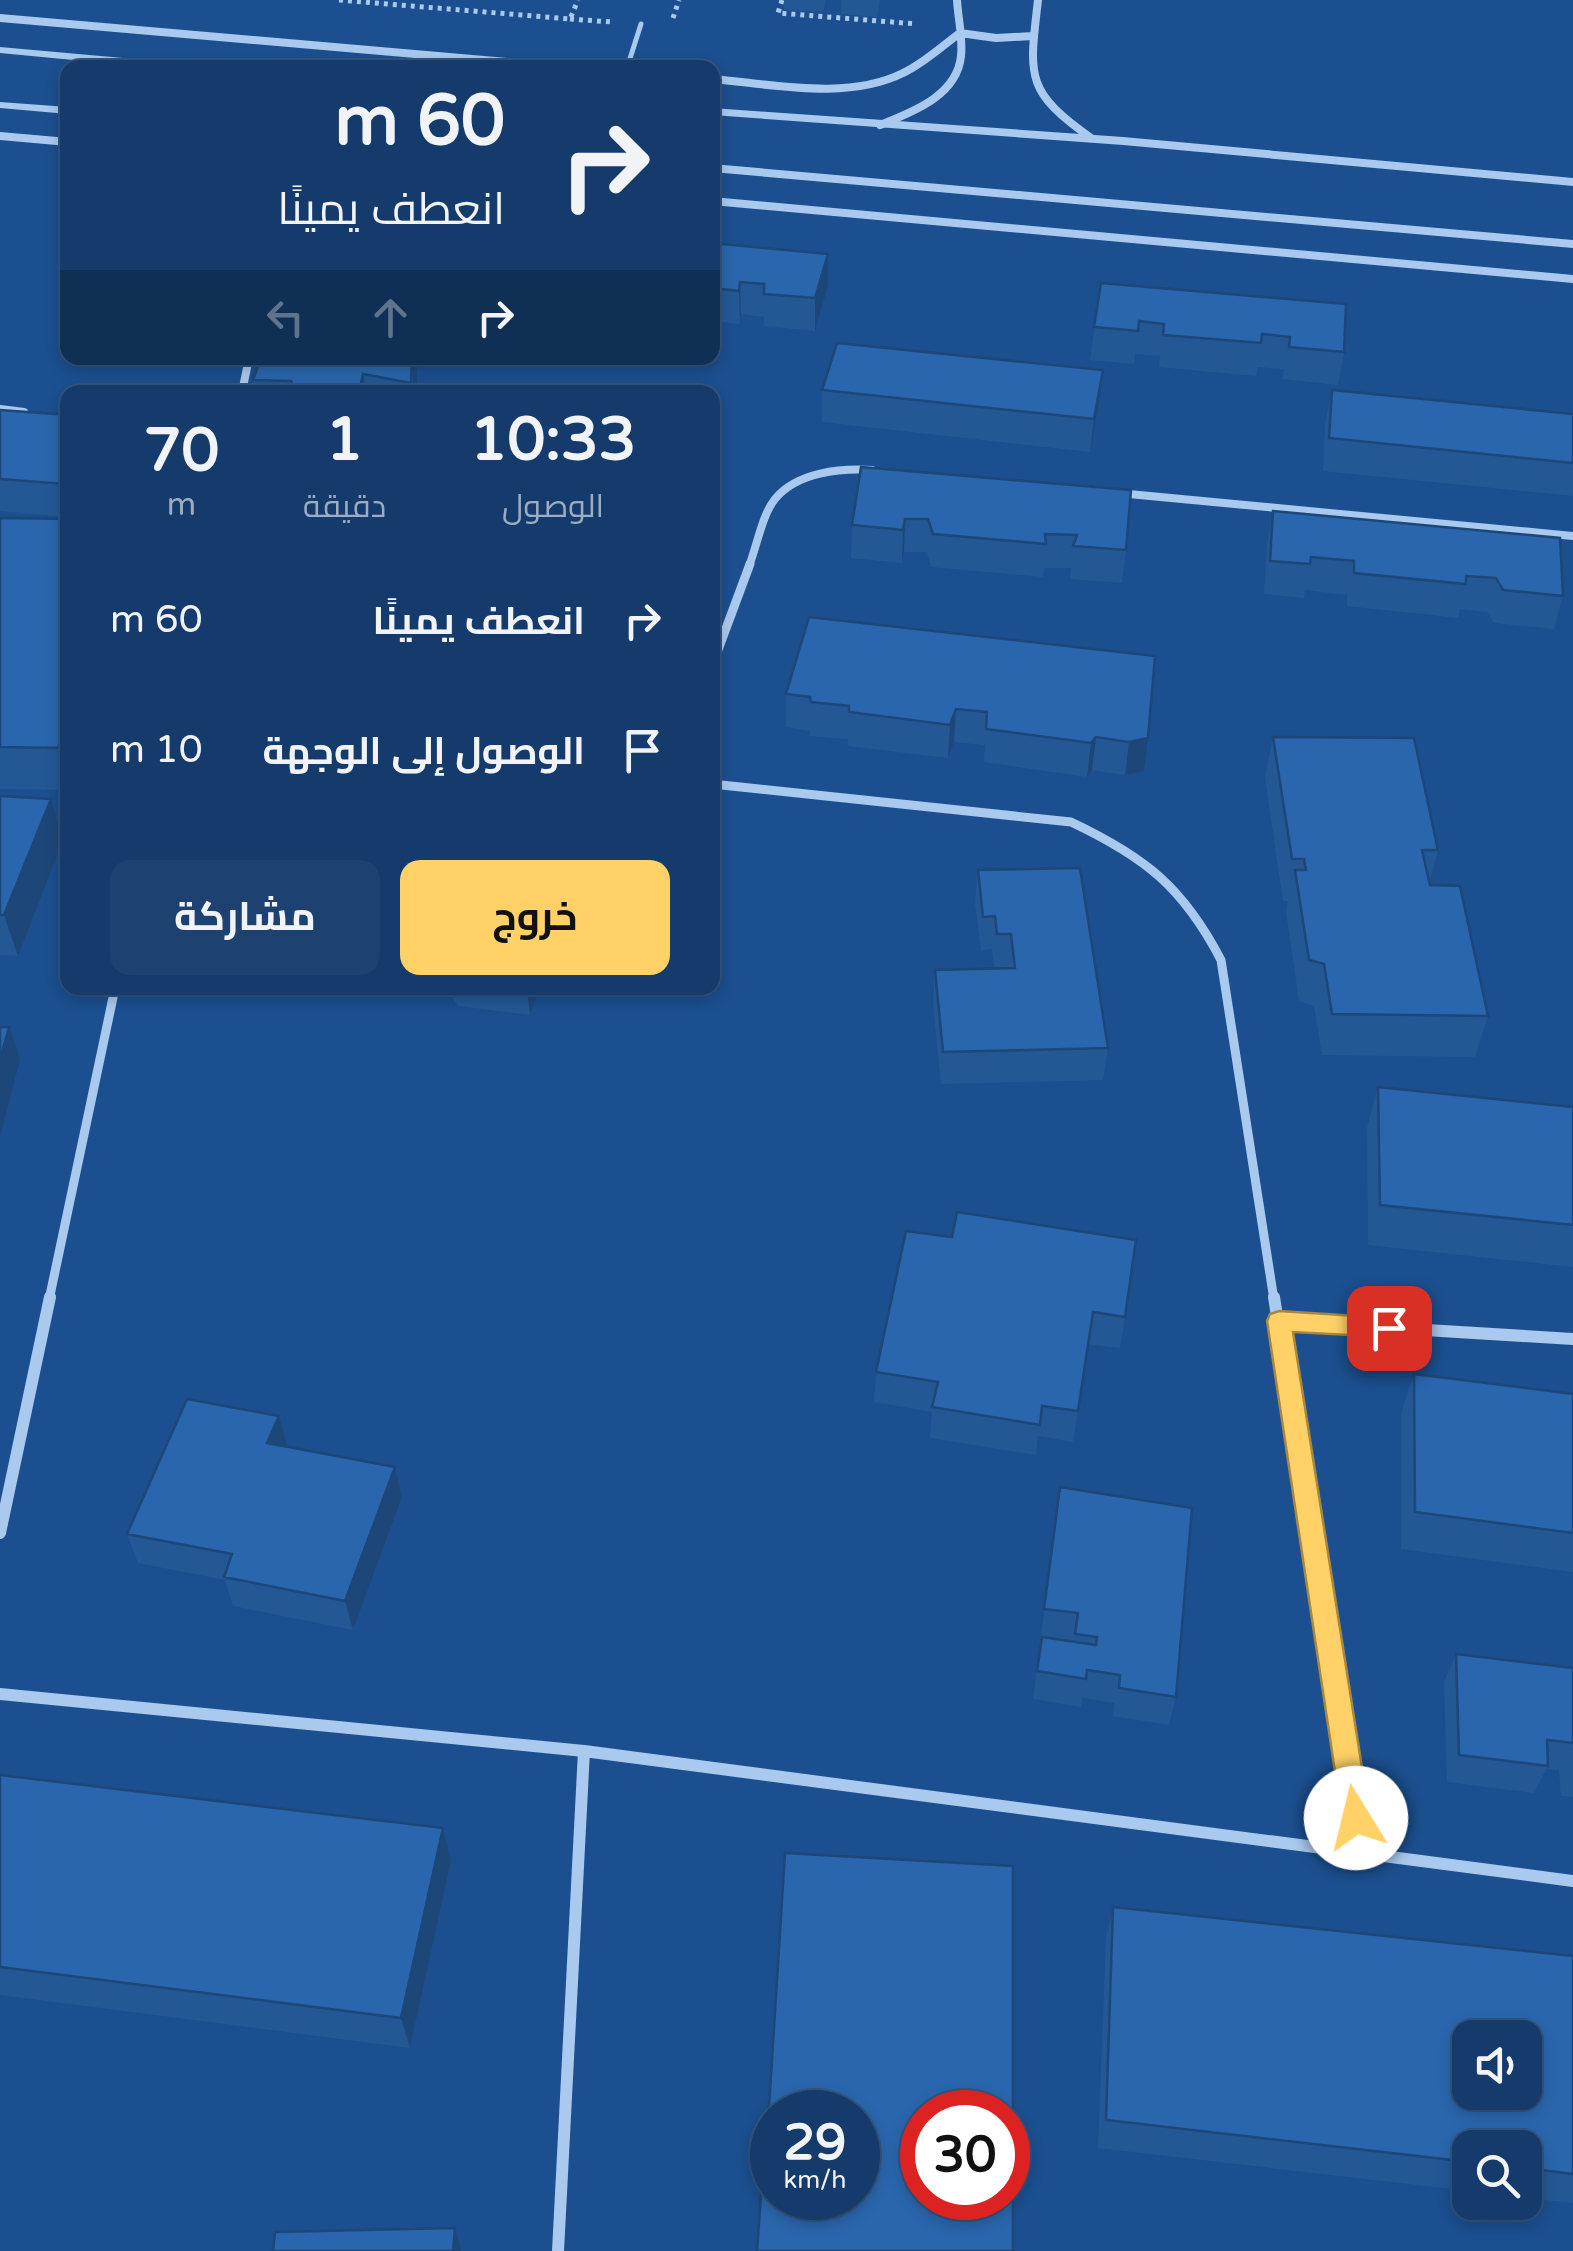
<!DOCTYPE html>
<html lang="ar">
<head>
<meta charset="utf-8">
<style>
  body { margin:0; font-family:"Varela Round",Cairo,sans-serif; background:#1d4271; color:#f1f3f6; direction:rtl; height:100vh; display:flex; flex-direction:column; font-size:38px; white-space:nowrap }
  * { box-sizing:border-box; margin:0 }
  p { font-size:32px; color:#9dadc1 }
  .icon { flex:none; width:55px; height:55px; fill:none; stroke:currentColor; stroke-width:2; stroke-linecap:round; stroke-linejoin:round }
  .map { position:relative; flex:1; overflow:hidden; direction:ltr }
  .panel { position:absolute; left:60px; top:385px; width:660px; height:610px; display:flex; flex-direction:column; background:#143b6b; border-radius:20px; box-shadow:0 5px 15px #0003,0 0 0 2px #33557e; direction:rtl }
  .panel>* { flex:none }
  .hud { position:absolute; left:60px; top:60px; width:660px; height:305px; border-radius:20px; box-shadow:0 5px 15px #0003,0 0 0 2px #33557e; direction:rtl; background:#143b6b; color:#f1f3f6; overflow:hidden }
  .controls { position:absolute; left:1452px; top:2020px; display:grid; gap:20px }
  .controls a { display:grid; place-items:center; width:90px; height:90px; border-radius:20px; background:#143b6b; box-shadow:0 5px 15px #0003,0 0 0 2px #33557e; font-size:50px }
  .speed { position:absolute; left:750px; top:2090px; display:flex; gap:20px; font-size:50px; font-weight:700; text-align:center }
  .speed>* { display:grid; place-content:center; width:130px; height:130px; border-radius:50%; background:#143b6b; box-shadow:0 5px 15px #0003,0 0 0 2px #33557e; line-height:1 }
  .speed small { font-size:25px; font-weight:400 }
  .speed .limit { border:15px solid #d22; background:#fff; color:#111 }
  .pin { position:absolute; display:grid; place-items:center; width:85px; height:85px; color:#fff; margin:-42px; border-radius:20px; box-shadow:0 5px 15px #0006 }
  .me { position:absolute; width:110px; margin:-55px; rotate:351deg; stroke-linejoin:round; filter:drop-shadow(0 0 8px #0008) }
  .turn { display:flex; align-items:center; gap:35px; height:210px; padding:0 50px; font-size:45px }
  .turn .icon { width:130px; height:130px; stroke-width:2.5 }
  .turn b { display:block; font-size:70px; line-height:85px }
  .lanes { display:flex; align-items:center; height:95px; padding:0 50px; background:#0003; justify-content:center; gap:50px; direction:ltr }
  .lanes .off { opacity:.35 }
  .eta { display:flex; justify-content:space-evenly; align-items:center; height:170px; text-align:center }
  .eta b { font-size:60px; font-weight:700; line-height:70px }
  .cta { display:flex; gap:20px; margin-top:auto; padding:20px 50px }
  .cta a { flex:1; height:115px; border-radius:20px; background:#ffd166; color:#111; font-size:40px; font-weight:700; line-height:115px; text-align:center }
  .cta a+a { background:#1d4271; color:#f1f3f6 }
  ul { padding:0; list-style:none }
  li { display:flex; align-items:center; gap:30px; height:130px; padding:0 50px }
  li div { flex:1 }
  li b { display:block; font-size:38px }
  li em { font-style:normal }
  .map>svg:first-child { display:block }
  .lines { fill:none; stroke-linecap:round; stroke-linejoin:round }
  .path { stroke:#a9c9ee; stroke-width:5; stroke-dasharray:4 5; stroke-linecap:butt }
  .service { stroke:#a9c9ee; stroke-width:5 }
  .minor-far2 { stroke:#a9c9ee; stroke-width:8 }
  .minor-far1 { stroke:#a9c9ee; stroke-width:9 }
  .minor { stroke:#a9c9ee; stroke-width:12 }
  .tertiary { fill:#a9c9ee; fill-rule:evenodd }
  .wall { fill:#245895 }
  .shaded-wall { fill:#1d4779 }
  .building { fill:#2a66ad; stroke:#1d4779; stroke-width:2.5; fill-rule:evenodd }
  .route { fill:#ffd166; stroke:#a68842; stroke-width:2.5 }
</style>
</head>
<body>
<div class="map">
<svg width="1573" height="2251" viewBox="0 0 1573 2251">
  <rect width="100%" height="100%" fill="#1b4f8f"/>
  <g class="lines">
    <path class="path" d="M339,0L570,19L578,0
      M782,0L778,13L917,24
      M673,18L679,0
      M570,19L612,22"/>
    <path class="service" d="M627,68L641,24"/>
    <path class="minor-far2" d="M1038,0C1029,77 1025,91 1091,138
      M0,18L575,68
      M712,79C772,84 847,101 903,73C923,64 942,46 960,33L996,38L1033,36
      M880,125C912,112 957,96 961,56C963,38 958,18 957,0
      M0,136L68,142
      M712,201L1573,279
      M242,392L249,358
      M0,409L24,412
      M1118,493L1573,536
      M749,566C757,546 762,515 775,499C797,472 841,468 872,470"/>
    <path class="minor-far1" d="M712,666L750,564
      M712,784L1071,822C1145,857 1183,887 1221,960L1274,1300
      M49,1300L115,988"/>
    <path class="minor" d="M1274,1297L1362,1856
      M1279,1321L1573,1339
      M0,1533L50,1297
      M0,1694L584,1751L1573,1881
      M558,2251L584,1751"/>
    <path class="tertiary" d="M0,47L201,65L206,68H157L0,53Z
      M0,102L68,107V114L0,108Z
      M712,108L1123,137L1573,178V186L1123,145L712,115Z
      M712,164L1573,240V248L712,172Z"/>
  </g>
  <path class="wall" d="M784,0H826L823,12L784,10Z
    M841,0H880L877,17L841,14Z
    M712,243L828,254V286L815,331L764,326V317L741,314L740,324L712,321Z
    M1101,283L1344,352L1338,385L1283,379L1284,369L1258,367L1256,376L1159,367L1160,356L1135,354L1134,364L1090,360Z
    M78,358H160L79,361Z
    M417,358V392H255L253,380Z
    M1103,370L1099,403L1090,452L822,422V390Z
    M1332,390L1573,414V496L1323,471L1325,423Z
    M0,410L68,415V517L0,511Z
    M861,467L1126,550L1122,583L1070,579L1071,568H1044L1043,577L931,567L927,552H904L902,563L851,558L852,525Z
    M1273,511L1563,596L1554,629L1494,623L1487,612L1460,609L1458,618L1347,606V595L1305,590L1304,598L1264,594L1267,544Z
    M0,518L68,519V790L0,789Z
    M1155,656L1144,771L1125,775L1092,770L1087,777L984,762L985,745L954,742L948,758L848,746V739L810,736V731L786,727V694Z
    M1273,737L1438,850L1429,883L1488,1016L1475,1057L1322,1055L1314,1006L1299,1001L1286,911L1288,901H1283L1265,778Z
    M0,796L63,841L18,956L0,955Z
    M978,870L1108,1048L1103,1080L941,1084L933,1003L935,970L1008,968V967H994L992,949L981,950L975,903Z
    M424,988H540L530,1015L458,1006L447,991Z
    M1378,1087L1573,1107V1267L1368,1245L1367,1128Z
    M906,1231L1125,1317L1120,1348L1088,1344L1073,1442L1038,1436L1036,1455L930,1438L932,1412L874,1402L876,1372Z
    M1414,1374L1573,1394V1572L1401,1549V1413Z
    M287,1447L395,1467L402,1497L353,1630L233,1606L225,1580L138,1563L127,1534Z
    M1060,1487L1176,1697L1169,1725L1113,1716L1114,1703L1082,1698L1081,1707L1033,1699Z
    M1456,1654L1573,1668V1797L1561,1796L1559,1770L1546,1769L1534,1793L1447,1782L1444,1682Z
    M0,1775L451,1861L410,2048L0,1995Z
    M785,1853L1013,2251L772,2198L858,2112H772V2135H769V2107Z
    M1113,1907L1573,1956V2203L1525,2198V2148H1470V2191L1098,2148L1106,1939Z"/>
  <path class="shaded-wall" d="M828,254V286L815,331V298Z
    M740,282L741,314L740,324L739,291Z
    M412,358H417V392H413Z
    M1103,370L1099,403L1090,452L1094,419Z
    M363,374L366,392H359Z
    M905,519L904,552L902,563L903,530Z
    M956,709L954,742L948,758L950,725Z
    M68,716V781L58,748Z
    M1096,737L1092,770L1087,777L1091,743Z
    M1148,738L1144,771L1125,775L1129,742Z
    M51,799L63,841L18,956L4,915Z
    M527,988H540L530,1015Z
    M9,1027L20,1059L0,1137V1060Z
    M279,1416L287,1446L267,1443Z
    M395,1467L402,1497L353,1630L345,1601Z
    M443,1828L451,1861L410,2048L401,2018Z
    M455,2228L461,2249V2251H453Z"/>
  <path class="building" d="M712,243L828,254L815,298L764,294V284L740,282L739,291L712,288Z
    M1101,283L1346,304L1344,352L1289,347L1290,337L1262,334L1261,343L1163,335L1164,324L1139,321L1138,331L1094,327Z
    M837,343L1103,370L1094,419L822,390Z
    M261,358H412L411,383L363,374L359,392H294L291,381L253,380Z
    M622,384L711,392H619Z
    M1332,390L1573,414V463L1329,438Z
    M0,410L68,415V480L65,484L0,479Z
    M861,467L1131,490L1126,550L1073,546L1077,535L1045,534L1046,544L933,534L928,519H905L903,530L852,525Z
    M1273,511L1560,538L1563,596L1503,590L1496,578L1466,576V584L1354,573V561L1311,557L1310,564L1270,561Z
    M0,518L68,519V716L58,748L0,747Z
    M809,617L1155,656L1148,738L1129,742L1096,737L1091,743L986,729L987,712L956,709L950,725L849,712V706L811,702L810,697L786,694Z
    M1273,737L1414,738L1438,850H1422L1430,885L1460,886L1488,1016L1332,1014L1324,964L1309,960L1295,870H1306L1304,859H1292Z
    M0,796L51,799L4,915H0Z
    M1080,868L1108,1048L943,1052L935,970L1015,968L1011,934H997L995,916L983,917L978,870Z
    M0,1027H9L0,1060Z
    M1378,1087L1573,1107V1225L1380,1205Z
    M957,1212L1136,1240L1125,1317L1093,1312L1078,1411L1042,1406L1040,1425L932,1407L938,1382L876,1372L906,1231L952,1237Z
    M1414,1374L1573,1394V1533L1415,1512Z
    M187,1399L279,1416L267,1443L395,1467L345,1601L224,1577L232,1554L127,1534Z
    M1060,1487L1192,1508L1176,1697L1119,1688L1120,1675L1087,1670L1086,1679L1037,1671L1042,1637L1096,1645L1097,1637L1075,1634L1078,1613L1044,1609Z
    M1456,1654L1573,1668V1743L1547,1740L1548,1766L1459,1755Z
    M0,1775L443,1828L401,2018L0,1967Z
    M785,1853L1013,1866V2251H757L764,2154L772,2155V2198H858V2112H801L802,2108L769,2107ZM922,2112H1008V2198H922Z
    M1113,1907L1573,1956V2174L1525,2168V2148H1470V2162L1106,2120ZM1470,2038H1525V2092H1470Z
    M455,2228L453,2251H273L275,2232Z"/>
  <path class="route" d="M1279,1311L1389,1318L1398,1320L1401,1328L1398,1335L1389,1337L1293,1332L1370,1818L1366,1827L1356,1831L1346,1827L1342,1818L1267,1321L1270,1314Z"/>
</svg>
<div class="controls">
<a><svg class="icon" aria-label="sound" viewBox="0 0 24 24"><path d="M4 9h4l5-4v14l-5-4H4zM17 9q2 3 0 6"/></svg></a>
<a><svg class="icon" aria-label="search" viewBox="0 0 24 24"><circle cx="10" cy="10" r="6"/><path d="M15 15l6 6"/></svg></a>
</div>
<div class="speed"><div>29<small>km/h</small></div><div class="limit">30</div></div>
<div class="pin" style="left:1389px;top:1328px;background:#d93025"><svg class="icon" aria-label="arrive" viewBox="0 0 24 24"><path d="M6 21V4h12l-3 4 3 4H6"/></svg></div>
<svg class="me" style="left:1356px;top:1818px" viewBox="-20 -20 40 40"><circle r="19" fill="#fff"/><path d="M0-13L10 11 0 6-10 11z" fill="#ffd166"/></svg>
<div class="hud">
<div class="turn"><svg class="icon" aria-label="right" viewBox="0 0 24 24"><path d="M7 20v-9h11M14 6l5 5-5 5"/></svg><div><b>60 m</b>انعطف يمينًا</div></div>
<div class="lanes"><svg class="icon off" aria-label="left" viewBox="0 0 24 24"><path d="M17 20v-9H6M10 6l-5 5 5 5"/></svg><svg class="icon off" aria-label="ahead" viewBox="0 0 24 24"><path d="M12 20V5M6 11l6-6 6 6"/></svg><svg class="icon" aria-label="right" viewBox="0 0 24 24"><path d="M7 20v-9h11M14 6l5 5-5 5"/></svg></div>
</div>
<section class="panel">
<div class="eta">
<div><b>10:33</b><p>الوصول</p></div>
<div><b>1</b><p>دقيقة</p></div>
<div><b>70</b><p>m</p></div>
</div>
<ul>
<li><svg class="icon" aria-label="right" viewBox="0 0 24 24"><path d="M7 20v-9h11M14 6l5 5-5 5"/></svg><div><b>انعطف يمينًا</b></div><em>60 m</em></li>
<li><svg class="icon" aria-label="arrive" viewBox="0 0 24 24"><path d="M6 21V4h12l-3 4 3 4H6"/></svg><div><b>الوصول إلى الوجهة</b></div><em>10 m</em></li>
</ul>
<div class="cta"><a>خروج</a><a>مشاركة</a></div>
</section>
</div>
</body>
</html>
